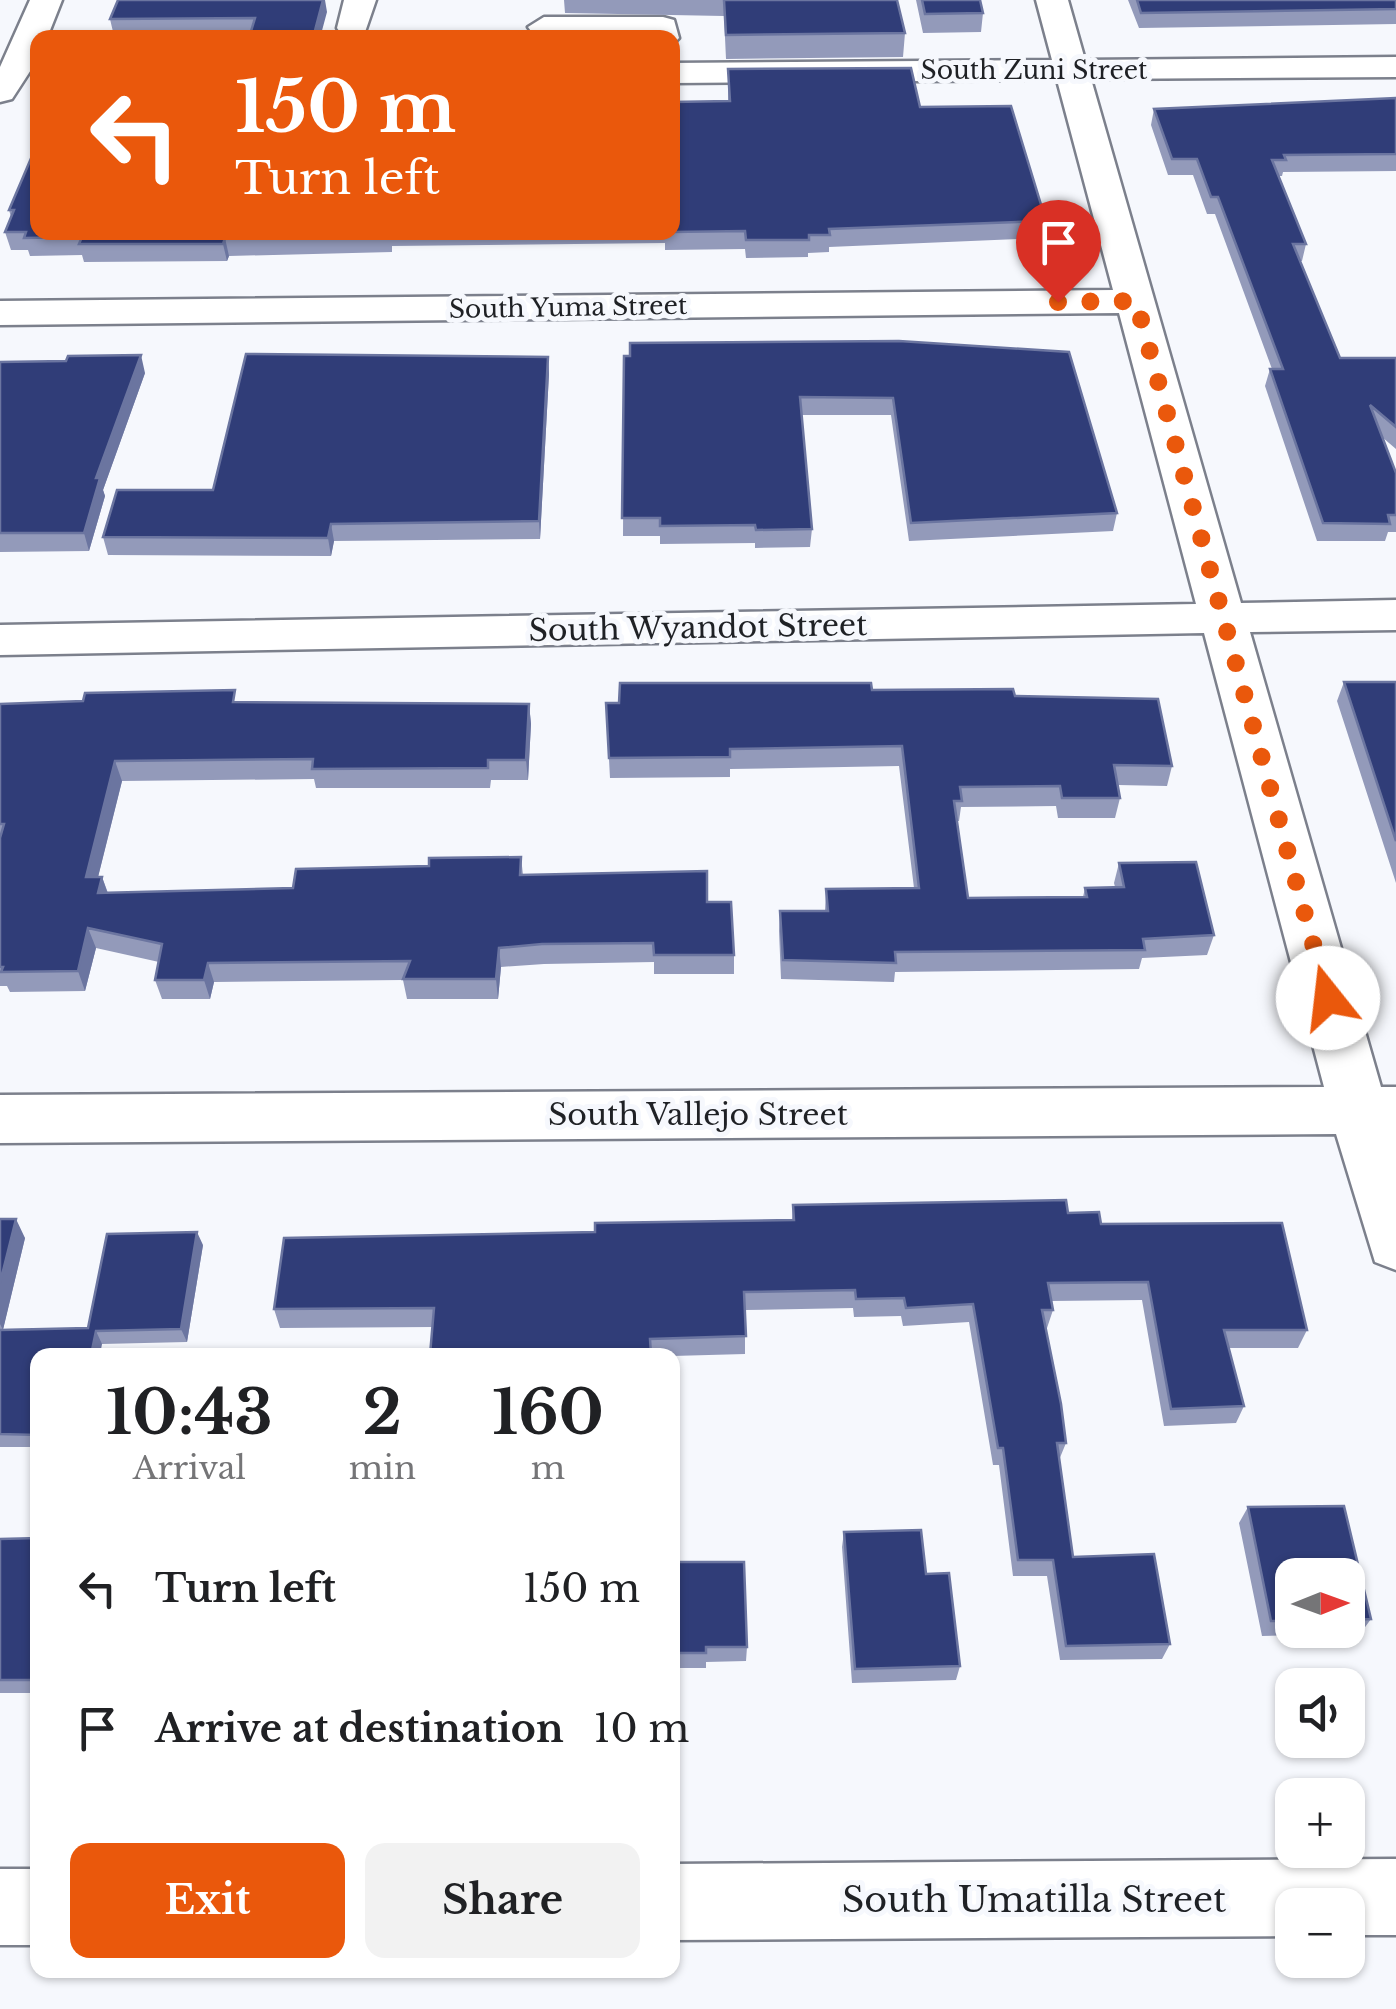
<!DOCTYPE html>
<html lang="en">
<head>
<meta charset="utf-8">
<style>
  body { margin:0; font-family:"Libre Baskerville",serif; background:#f2f2f2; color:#202124; height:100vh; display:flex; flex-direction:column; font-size:38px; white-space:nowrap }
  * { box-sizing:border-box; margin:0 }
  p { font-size:32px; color:#757577 }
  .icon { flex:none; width:55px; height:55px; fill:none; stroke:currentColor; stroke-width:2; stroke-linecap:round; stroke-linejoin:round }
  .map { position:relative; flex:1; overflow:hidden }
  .drawer { position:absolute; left:30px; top:1348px; width:650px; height:630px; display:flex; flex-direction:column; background:#fff; border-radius:20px; box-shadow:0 2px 8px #0004 }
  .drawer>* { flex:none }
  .banner { position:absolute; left:30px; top:30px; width:650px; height:210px; border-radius:20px; box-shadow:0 2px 8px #0004; background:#ea580c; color:#fff; overflow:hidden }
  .needle { width:65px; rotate:89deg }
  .fabs { position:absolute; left:1275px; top:1558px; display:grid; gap:20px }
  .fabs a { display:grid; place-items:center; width:90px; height:90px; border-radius:20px; background:#fff; box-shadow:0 2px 8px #0004; font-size:50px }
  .pin { position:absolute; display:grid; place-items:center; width:85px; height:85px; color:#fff; margin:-102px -42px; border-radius:50% 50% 50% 0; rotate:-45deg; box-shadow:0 0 10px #0007 }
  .pin .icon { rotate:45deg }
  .me { position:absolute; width:110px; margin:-55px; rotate:344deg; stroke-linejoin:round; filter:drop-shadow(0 0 8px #0008) }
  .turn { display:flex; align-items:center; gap:35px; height:210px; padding:0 40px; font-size:45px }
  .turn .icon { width:130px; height:130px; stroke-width:2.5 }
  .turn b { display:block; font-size:70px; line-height:85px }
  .eta { display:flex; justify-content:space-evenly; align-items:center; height:170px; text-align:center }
  .eta b { font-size:60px; font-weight:700; line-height:70px }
  .cta { display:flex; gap:20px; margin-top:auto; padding:20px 40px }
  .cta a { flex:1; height:115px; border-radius:20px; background:#ea580c; color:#fff; font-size:40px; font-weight:700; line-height:115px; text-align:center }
  .cta a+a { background:#f2f2f2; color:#202124 }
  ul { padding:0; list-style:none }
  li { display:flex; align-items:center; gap:30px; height:140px; padding:0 40px }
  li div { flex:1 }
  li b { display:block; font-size:38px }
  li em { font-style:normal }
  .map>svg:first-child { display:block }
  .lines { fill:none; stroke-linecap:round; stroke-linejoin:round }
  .minor-casing { stroke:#7c808c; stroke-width:5 }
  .minor { fill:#fff; fill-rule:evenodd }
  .wall { fill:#939aba; fill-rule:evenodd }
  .shaded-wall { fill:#6b75a0 }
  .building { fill:#303d78; stroke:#6b75a0; stroke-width:2.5 }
  .route { stroke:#ea580c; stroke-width:18; stroke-dasharray:0 32.4 }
  .labels { text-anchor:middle; stroke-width:10; stroke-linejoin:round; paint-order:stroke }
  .far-street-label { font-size:25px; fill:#1f2125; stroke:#f6f8fd }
  .street-label { font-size:30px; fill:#1f2125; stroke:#f6f8fd }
  .near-street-label { font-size:35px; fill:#1f2125; stroke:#f6f8fd }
</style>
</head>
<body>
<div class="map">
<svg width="1396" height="2009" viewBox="0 0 1396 2009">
  <rect width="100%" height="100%" fill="#f6f8fd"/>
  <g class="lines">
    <defs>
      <path id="minor" d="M30,0H62L47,38H38V59L12,99L0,102V67Z
        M344,0H376L364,35H342L337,28Z
        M1036,0H1068L1085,60L1396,57V77L1091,79L1241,603L1396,600V630L1250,632L1381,1087H1396V1270L1375,1262L1336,1134L0,1143V1095L1324,1087L1204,633L0,655V625L1196,604L1119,313L0,325V301L1113,290L1057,80L672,83V63L1052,60Z
        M544,17H663L674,20L679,38L672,45V38L533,34L528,27Z
        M1396,1859V1935H1348V1905H1292V1936L672,1940V1864Z
        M0,1869H38V1945H0Z"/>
    </defs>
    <use href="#minor" class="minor-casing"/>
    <use href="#minor" class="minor"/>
  </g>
  <path class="wall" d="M564,0H897L905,33L903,57L726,59L724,16L565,13Z
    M916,0H980L983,13L981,32L923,33Z
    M1128,0H1396V24L1139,28Z
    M327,12L250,35L114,36L110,19Z
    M728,69L920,107L1046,221L1044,238L829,247V252L808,253V257L746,258L745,249L665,250V243L392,246V252L229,256L227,261L84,262L82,255L30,256L28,250H11L5,232L11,217L9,210L38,142V232H672L728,101Z
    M1396,98V171L1283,172L1282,176H1279L1306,244L1302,261H1300L1340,358H1396V449L1382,437L1396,473V532H1388L1385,541H1317L1265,386L1270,369H1272L1215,214H1207L1193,175H1168L1151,125L1154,109Z
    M899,341L1117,513L1113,531L909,541L891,415H801L812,529L810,547L755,548V543L660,544V536H623L624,356Z
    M548,357L549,374L540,539L334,541L331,556L108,555L103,537Z
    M0,362L145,373L103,490L105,496L89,551L0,552Z
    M1344,682H1396V883L1337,701Z
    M872,690L1015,696L1172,766L1167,786L1118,785L1120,798L1115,818H1058L1056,806L961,807L959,821H957L968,898L1083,897L1085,888L1115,887L1114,883L1119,863L1214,935L1207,955L1142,958L1139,969L895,972L894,982L781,979L779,931L780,911H825L826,889L914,888L899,766L730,769V777L610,778L606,703Z
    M238,702L529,704L531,724L528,780H491L490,788H316L314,779L122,781L98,877H102L108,893L293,888L429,866L521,857L523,875L707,902L734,955V974H654V962L544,964L501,967L498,999H407L403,980L214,982L210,999H162L155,980L159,962L96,948L85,991L10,992L7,986H0V704Z
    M793,1205L1068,1213L1101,1224L1307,1330L1298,1348H1229L1244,1406L1236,1423L1164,1426L1142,1300L1051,1301L1053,1310L1047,1328H1046L1066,1443L1059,1460L1073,1557L1170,1644L1162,1659L1060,1660L1047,1576H1013L999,1465H993L969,1322L903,1326L901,1316L854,1317L853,1308L745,1310V1354L672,1356L430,1355L433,1327L280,1328L274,1309L595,1232L792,1220Z
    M0,1219L25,1238L3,1329L88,1328L203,1245L187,1342L102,1344L38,1355V1447H0Z
    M1344,1506L1371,1619L1360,1634L1262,1636L1239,1523L1248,1507ZM1292,1575H1348V1630H1292Z
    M844,1532L926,1574L960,1666L956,1680L852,1683L842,1547Z
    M38,1538V1693H0V1539Z
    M672,1562L747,1647L746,1661L706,1662V1668H672Z"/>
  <path class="shaded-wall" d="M323,0H325L327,12L320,38H313Z
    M225,238L229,256L227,261L223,244Z
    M141,355L145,373L103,490L105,496L89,551L84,533L96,478Z
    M548,357L549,374L540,539L539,521Z
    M331,524L334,541L331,556L328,538Z
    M529,704L531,724L528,780L526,760Z
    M115,761L122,781L93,897L86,877Z
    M102,877L109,897L98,893Z
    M88,928L96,948L85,991L78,971Z
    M499,948L501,967L498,999L496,979Z
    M208,963L214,982L210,999L204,980Z
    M16,1219L25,1238L3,1330L0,1324V1283Z
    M197,1232L203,1245L187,1342L181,1329Z
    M96,1331L102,1344L100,1355H91Z"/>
  <path class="building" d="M118,0H323L313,38H249L255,18L110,19Z
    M724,0H897L905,33L726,35Z
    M922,0H980L983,13L925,14Z
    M1137,0H1396V9L1141,13Z
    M911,68L920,107L1011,106L1046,221L829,229L830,235H809V240H746L745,231L672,232V102L730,101L728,69Z
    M1396,98V154L1284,155L1286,160H1272L1306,244H1293L1340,358H1396V427L1370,405L1396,473V515H1388L1390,524L1323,523L1270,369H1283L1218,197H1211L1197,159H1172L1154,109Z
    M38,142V232H389V234L225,238L223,244H79L82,237L24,238L26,232H5L14,210H9Z
    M899,341L1069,352L1117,513L911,523L893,398L800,397L812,529L756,530L755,525L660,526V518H622L624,356H630V343Z
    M246,354L548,357L539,521L331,524L328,538L103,537L117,490H213Z
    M141,355L96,478H100L84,533H0V362L66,361L68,356Z
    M1344,682H1396V841Z
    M620,683H871L872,690L1013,689L1015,696L1158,699L1172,766L1114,765L1120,798H1062L1060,786L960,787L962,801H954L968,898L1087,897L1085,888L1124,887L1119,863L1196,862L1214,935L1143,939L1145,950L895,952L896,963L783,960L780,911H828L826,889L919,888L902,746L730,749V757L609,758L606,703H619Z
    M235,690L233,702L529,704L526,760H488V768L312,769L313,759L115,761L86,877H102L98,893L293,888L296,869L429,866V858L521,857L520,875L707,871V902H731L734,955H654L653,943L542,944L499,948L496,979H403L410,961L208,963L204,980H155L162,944L88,928L78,971L1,972L3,967H0V838L4,824H0V704L83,701L85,693Z
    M1066,1200L1068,1213L1099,1212L1101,1224L1282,1223L1307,1330H1224L1244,1406L1171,1409L1148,1282L1048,1283L1053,1310H1042L1061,1404L1066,1443H1057L1073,1557L1154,1554L1170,1644L1066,1646L1053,1560H1018L1003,1448H998L973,1304L906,1308L904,1298L856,1299L855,1290L744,1292L746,1336L650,1339L651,1355H430L434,1308L274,1309L284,1238L595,1232V1223L794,1220L793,1205Z
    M0,1219H16L0,1283Z
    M197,1232L181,1329L96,1331L91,1355H38V1435L0,1434V1330L88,1328L107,1234Z
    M1344,1506L1371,1619L1348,1620V1575H1292V1621H1271L1248,1507Z
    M921,1530L926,1574L949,1573L960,1666L855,1669L844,1532Z
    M38,1538V1680H0V1539Z
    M672,1562H744L747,1647H706V1653H672Z"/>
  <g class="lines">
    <path class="route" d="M1058,302L1136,301L1328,998"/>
  </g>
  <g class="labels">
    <g class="far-street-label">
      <text x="1034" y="79">South Zuni Street</text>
      <text transform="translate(568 307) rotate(-1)" y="9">South Yuma Street</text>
    </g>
    <g class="street-label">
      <text transform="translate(698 628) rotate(-1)" y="10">South Wyandot Street</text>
      <text x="698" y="1125">South Vallejo Street</text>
    </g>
    <g class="near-street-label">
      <text x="1034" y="1912">South Umatilla Street</text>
    </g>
  </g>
</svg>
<div class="fabs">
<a><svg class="needle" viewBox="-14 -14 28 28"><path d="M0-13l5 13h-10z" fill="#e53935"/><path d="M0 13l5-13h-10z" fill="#757577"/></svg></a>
<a><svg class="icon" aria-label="sound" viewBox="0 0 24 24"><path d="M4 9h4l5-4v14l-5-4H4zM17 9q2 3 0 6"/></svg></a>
<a>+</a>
<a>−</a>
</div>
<div class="pin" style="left:1058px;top:302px;background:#d93025"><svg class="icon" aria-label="arrive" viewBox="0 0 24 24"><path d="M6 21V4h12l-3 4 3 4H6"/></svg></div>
<svg class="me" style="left:1328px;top:998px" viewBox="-20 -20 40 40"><circle r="19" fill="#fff"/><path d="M0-13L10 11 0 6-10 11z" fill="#ea580c"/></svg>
<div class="banner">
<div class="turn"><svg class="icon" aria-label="left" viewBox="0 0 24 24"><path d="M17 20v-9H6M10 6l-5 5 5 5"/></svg><div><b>150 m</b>Turn left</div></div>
</div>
<section class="drawer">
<div class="eta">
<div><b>10:43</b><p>Arrival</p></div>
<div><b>2</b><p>min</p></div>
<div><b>160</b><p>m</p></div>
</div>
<ul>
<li><svg class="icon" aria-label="left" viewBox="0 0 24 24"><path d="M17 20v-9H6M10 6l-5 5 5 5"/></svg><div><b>Turn left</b></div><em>150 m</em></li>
<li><svg class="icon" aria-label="arrive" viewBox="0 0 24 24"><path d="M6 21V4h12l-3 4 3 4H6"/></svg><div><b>Arrive at destination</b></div><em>10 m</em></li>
</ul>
<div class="cta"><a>Exit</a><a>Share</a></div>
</section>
</div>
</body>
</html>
